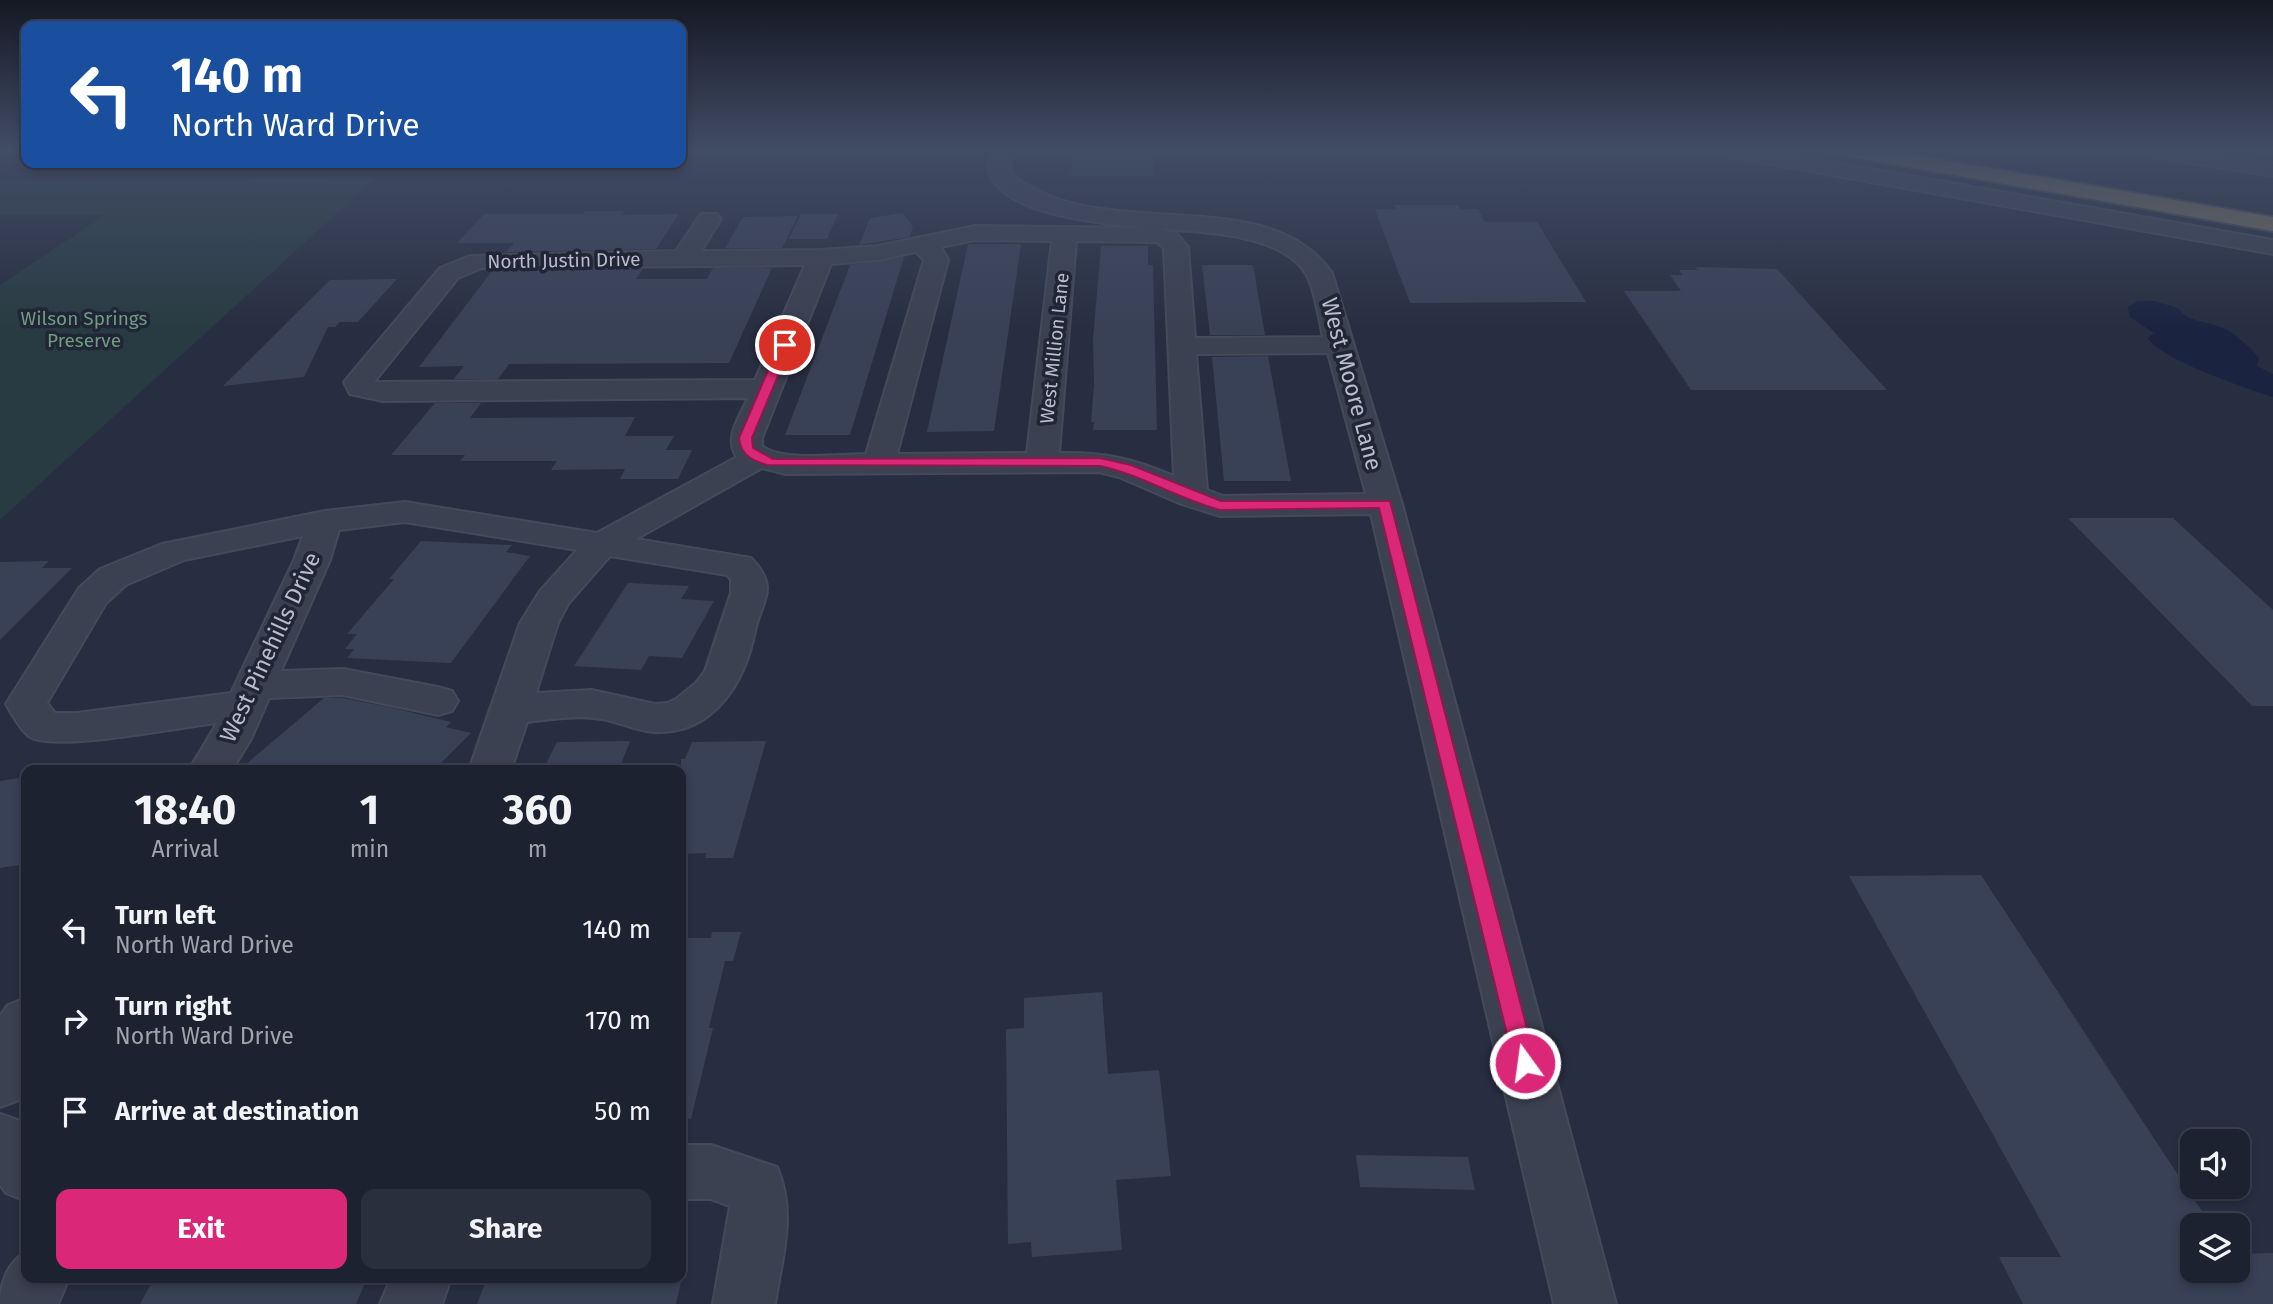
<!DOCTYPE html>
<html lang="en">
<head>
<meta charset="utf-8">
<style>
  body { margin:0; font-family:"Fira Sans",sans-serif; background:#2a2f3d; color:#f1f3f6; height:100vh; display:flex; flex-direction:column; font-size:26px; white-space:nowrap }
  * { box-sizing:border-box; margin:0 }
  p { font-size:23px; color:#a0a4ab }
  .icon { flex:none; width:38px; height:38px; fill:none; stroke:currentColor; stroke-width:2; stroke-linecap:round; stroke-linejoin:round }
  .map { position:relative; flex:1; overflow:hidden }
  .drawer { position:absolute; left:21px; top:765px; width:665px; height:518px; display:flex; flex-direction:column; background:#1d2231; border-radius:14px; box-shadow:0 4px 10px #0003,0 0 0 2px #3b3f4d }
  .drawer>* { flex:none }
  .banner { position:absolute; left:21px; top:21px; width:665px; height:147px; border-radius:14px; box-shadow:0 4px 10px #0003,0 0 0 2px #3b3f4d; background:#1a4fa0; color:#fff; overflow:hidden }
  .controls { position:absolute; left:2180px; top:1129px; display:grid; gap:14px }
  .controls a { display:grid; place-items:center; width:70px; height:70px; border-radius:14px; background:#1d2231; box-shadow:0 4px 10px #0003,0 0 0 2px #3b3f4d; font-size:35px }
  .pin { position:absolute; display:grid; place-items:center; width:60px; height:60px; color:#fff; margin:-30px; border:4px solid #fff; border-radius:50%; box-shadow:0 2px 7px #0007 }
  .me { position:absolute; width:77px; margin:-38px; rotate:346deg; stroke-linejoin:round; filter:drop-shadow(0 0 5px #0008) }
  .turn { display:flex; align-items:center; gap:24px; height:147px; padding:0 35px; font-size:32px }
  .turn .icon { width:91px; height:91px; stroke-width:2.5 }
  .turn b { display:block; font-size:49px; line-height:60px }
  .eta { display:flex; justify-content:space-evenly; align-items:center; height:119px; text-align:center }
  .eta b { font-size:42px; font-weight:700; line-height:49px }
  .button { display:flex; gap:14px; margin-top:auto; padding:14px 35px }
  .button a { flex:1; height:80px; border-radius:14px; background:#db2777; color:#fff; font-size:28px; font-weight:700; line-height:80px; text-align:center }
  .button a+a { background:#2a2f3d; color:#f1f3f6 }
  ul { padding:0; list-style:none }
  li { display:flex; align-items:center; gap:21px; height:91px; padding:0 35px }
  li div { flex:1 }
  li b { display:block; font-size:26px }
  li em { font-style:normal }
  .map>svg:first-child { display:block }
  .green { fill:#293b42 }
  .water { fill:#1a233f }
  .building { fill:#394157 }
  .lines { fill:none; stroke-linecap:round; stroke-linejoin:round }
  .minor-casing { stroke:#454a5a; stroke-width:4 }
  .highway-casing { stroke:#434958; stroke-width:4 }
  .minor { fill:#3b4151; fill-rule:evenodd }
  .highway { fill:#777059; fill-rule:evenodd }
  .route { fill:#db2777; stroke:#8e194d; stroke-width:2 }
  .labels { text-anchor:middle; stroke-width:7; stroke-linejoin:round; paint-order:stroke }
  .far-street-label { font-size:19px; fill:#b8bccb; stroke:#202636 }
  .far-park-label { font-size:19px; fill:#709b81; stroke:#202636 }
  .street-label { font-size:23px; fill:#b8bccb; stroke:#202636 }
</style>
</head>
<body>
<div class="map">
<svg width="2273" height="1304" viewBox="0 0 2273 1304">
  <rect width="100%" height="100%" fill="#272e41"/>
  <path class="green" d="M377,177L0,520V285L105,215H0V180Z"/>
  <path class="water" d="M2138,301H2154L2178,308C2189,323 2206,321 2223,328C2236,334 2250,347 2259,358L2257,366L2273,374V397C2248,389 2160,359 2148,338L2154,333L2130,317L2128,307Z"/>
  <path class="building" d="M1074,147L1153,151V176H1071Z
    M1394,205H1458L1460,209H1478L1485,222H1537L1586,302L1410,303L1375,209H1396Z
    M585,211H625L622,215L679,214L656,249L506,252L514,243H457L484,214H583Z
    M903,213L913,227L910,237L859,245L870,218Z
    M801,214H838L827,239H789Z
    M798,216L782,248H725L743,217Z
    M968,244H1021L994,431L927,432Z
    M1101,246H1148V265H1153L1157,430H1093L1094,422H1091L1094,385L1093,339Z
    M904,257L850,435H785L850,265Z
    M1202,265H1253L1265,335H1210Z
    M1695,267L1777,269L1887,390H1691L1624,291H1681L1670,275H1683L1679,270H1698Z
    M713,268H772L729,363L509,364L498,379H454L464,366L419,367L492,271L643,269L636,279H707Z
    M397,279L358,322H340L335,327H328L304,377L223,386L330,280Z
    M1268,356L1291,481H1224L1212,357Z
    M435,403H481L470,418L635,417L625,436H674L666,450H692L678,479H620L625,469L551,470L557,461H460L465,455H391Z
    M2068,518H2173L2273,610V706H2252Z
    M421,541L512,545L506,552L530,556L451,663L347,658L354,649H345L357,634H347L394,579H389Z
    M49,561L42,568H72L0,640V562Z
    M628,583L689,586L681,599L714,601L682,658L649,656L641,670L574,666Z
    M324,698H343L389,707L451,722L446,727L471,733L434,770H239Z
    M630,741L619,770H543L557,742Z
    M766,741L733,858H705L706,853L681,854V759H685L692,742Z
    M26,777V864L0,868V781Z
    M1981,875L2211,1225H2193V1270H2238V1254L2273,1253V1304H2023L1999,1257H2061L1849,876Z
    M712,932H741L733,961H725L709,1028H713L691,1119L681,1117V938H711Z
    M1102,992L1108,1074L1159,1070L1171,1176L1116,1180L1122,1250L1032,1257L1031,1242L1008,1244L1006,1029L1024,1028V998Z
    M1356,1155L1468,1157L1475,1190L1360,1187Z
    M154,1278H367L356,1304H140Z
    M487,1278H682L676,1304H477Z"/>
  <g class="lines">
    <defs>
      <path id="minor" d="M992,147H1013L1010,163L1012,174C1097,247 1266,178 1332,273L1402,504L1616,1304H1554L1371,514L1220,516L1179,503L1119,477L1099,472L786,474L762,468L636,539L751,558C780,588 762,599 755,631C745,682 714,735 654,732C636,731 620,722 602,719C577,715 551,719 527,722L511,770H469L520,623L540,591L577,550L405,522L339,530L330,560L281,671L343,669L438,687L452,691L458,701L452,711L438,715L343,695L269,698L251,739L232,770H189L217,723C180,727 61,751 32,738C22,733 12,714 6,704L79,588L100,569L162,544L325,511L405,502L597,533L737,457C723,439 740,416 748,398L383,401L350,394L344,382L349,376L440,268L470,256L676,251L701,214H717L721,219L701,251L821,250L878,246L975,226L1148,228C1108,224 1007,217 990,174C986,165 990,156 992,147ZM1159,229C1199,231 1283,234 1306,274C1315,289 1319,319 1323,337L1195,338L1188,247L1176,233ZM975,240L1052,241L1027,453L897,454L948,260L941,247ZM1076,241L1156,242L1164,248L1174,476C1131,458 1104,452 1059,453ZM916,252L924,260L866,454C840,454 782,462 762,446V438L831,264L878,260ZM805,265L755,380L374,382L458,278L482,268ZM1328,353L1366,494L1223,496L1207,490L1196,354ZM303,536L294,560L231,693L77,713H55L47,703L106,603L126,585L184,560ZM610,556L727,575L731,580V593L705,671L696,683L676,699L667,703L655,704L592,690L536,693L558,623L568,604Z
        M1699,147H1747L2273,240V254L1709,153L1702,151Z
        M2117,147H2169L2273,164V176L2127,153L2120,151Z
        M26,998V1084L19,1100L0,1107V1016L8,1005Z
        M0,1114L20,1121L26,1130V1201L6,1193L0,1185Z
        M681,1145H711L777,1167C797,1213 782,1257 775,1304H713L730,1206L711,1199H681Z
        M26,1253V1278H69L58,1304H0C0,1285 7,1261 26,1253Z
        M391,1278H451L442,1304H380Z"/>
      <path id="highway" d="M1820,147H1868L2273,217V231L1830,153L1823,151Z"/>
    </defs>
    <use href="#minor" class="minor-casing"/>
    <use href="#highway" class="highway-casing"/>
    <use href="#minor" class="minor"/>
    <use href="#highway" class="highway"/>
  </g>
  <linearGradient id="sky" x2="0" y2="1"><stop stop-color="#151924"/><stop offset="0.45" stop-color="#414c65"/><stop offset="1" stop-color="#414c65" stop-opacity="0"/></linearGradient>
  <rect width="2273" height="330" fill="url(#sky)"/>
  <path class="route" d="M785,341L791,345L752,438L753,448L773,459L1100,458L1131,465L1221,501H1390L1536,1063L1532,1070L1525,1073L1517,1070L1514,1063L1379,508L1220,510C1178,499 1142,475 1100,466L767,465C751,460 741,455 739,438L779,345Z"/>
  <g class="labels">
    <g class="far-street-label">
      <text transform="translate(564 260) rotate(-1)" y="7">North Justin Drive</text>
      <text transform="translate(1054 348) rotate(-84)" y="7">West Million Lane</text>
    </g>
    <g class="far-park-label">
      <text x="84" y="325">Wilson Springs<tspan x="84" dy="22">Preserve</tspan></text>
    </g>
    <g class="street-label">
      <text transform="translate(1352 384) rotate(75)" y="8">West Moore Lane</text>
      <text transform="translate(270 647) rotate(-65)" y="8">West Pinehills Drive</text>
    </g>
  </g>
</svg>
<div class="controls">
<a><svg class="icon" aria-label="sound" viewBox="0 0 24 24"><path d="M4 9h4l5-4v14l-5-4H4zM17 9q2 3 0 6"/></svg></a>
<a><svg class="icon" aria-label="layers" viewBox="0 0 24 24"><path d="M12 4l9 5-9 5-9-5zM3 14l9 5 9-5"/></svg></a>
</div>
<div class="pin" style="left:785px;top:345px;background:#d93025"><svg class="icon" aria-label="arrive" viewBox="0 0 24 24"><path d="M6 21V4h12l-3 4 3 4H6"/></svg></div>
<svg class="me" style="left:1525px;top:1063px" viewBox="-20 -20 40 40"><circle r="17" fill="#db2777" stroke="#fff" stroke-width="3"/><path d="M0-11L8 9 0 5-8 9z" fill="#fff"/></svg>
<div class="banner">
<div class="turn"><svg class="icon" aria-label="left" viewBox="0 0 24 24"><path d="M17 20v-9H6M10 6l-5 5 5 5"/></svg><div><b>140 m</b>North Ward Drive</div></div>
</div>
<section class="drawer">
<div class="eta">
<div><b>18:40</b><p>Arrival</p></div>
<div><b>1</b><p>min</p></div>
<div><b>360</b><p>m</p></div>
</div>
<ul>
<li><svg class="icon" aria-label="left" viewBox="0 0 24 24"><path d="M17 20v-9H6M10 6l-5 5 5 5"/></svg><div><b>Turn left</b><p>North Ward Drive</p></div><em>140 m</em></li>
<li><svg class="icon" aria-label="right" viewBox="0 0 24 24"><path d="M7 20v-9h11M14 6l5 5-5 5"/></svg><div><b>Turn right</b><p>North Ward Drive</p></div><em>170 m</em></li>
<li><svg class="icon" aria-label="arrive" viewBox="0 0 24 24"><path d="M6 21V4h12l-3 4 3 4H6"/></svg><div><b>Arrive at destination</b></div><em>50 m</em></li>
</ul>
<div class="button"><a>Exit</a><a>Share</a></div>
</section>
</div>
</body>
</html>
